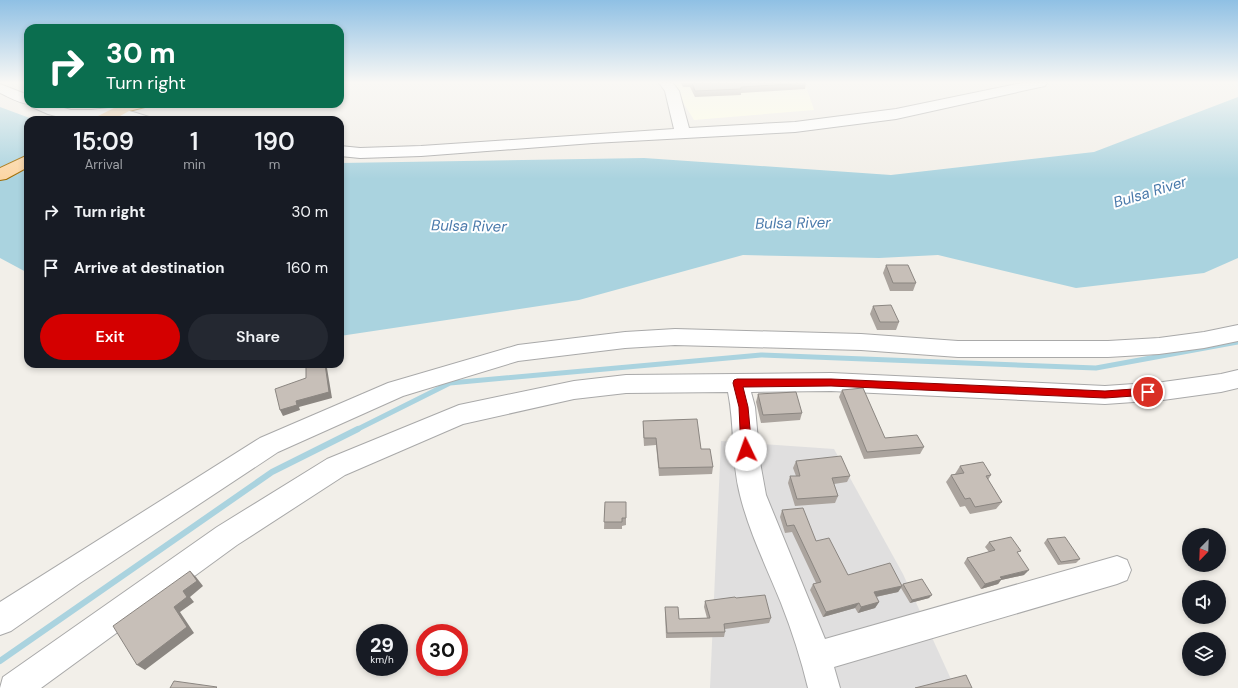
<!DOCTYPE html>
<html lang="en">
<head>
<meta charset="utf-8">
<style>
  body { margin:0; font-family:"DM Sans",sans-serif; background:#242831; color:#f1f3f6; height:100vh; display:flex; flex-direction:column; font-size:15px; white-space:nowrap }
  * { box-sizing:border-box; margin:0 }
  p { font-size:13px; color:#9ea1a6 }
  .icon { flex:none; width:22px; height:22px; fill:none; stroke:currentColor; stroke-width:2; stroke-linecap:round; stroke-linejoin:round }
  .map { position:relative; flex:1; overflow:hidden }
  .panel { position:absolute; left:24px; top:116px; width:320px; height:252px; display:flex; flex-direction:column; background:#171b24; border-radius:12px; box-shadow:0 2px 6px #0003 }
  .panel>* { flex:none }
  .banner { position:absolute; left:24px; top:24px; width:320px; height:84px; border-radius:12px; box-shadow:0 2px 6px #0003; background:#0b6e4f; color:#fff; overflow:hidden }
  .needle { width:26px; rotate:203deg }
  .fabs { position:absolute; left:1182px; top:528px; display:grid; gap:8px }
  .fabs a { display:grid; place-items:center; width:44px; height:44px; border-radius:50%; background:#171b24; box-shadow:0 2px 6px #0003; font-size:20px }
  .speed { position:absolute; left:356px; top:624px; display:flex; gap:8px; font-size:20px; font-weight:700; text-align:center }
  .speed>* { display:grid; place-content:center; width:52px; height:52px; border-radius:50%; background:#171b24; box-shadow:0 2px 6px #0003; line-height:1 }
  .speed small { font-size:10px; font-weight:400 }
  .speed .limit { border:6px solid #d22; background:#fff; color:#111 }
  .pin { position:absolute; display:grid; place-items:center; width:34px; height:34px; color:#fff; margin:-17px; border:2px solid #fff; border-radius:50%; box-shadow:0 1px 4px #0007 }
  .me { position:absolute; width:44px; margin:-22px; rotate:357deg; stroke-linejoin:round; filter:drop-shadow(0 0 3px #0008) }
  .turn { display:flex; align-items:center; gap:14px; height:84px; padding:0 16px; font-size:18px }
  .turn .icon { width:52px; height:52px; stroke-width:2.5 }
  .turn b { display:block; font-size:28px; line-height:34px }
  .eta { display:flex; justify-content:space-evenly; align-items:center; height:68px; text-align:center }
  .eta b { font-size:24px; font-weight:600; line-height:28px }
  .cta { display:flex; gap:8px; margin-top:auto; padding:8px 16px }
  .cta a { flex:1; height:46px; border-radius:24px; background:#d40000; color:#fff; font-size:16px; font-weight:600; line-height:46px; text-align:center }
  .cta a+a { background:#242831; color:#f1f3f6 }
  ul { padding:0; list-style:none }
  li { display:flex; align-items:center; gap:12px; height:56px; padding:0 16px }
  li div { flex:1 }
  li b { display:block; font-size:15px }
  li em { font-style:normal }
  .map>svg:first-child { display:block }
  .residential { fill:#e0dfdf }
  .education { fill:#ffffe5 }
  .water { fill:#aad3df }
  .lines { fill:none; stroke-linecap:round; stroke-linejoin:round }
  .stream-far1 { stroke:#aad3df; stroke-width:5 }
  .stream { stroke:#aad3df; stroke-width:6 }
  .minor-casing { stroke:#a9a9a9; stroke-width:2 }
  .major-casing { stroke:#a06b00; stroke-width:2 }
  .minor { fill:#fff; fill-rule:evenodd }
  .major { fill:#fcd6a4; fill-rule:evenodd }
  .wall { fill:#aba49e }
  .shaded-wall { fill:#8b8681 }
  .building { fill:#c7bfb8; stroke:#8b8681 }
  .route { fill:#d40000; stroke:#8a0000 }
  .labels { text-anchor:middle; stroke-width:4; stroke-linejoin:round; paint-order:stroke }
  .water-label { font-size:15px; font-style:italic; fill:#4a7aab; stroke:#fff }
</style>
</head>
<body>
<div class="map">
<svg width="1238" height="688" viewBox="0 0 1238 688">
  <rect width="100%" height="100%" fill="#f2efe9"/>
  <path class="residential" d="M721,441L834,449L903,574L955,688H710Z"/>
  <path class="education" d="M671,83H805L814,110L694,120Z"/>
  <path class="water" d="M1238,97V258L1204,273L1076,288L938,255L879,258L743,255L579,300L340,336V163L644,158L891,175L1094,152Z
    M0,107L35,120H28V273L0,258Z"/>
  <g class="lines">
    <path class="stream-far1" d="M356,430L450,383L761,355L1096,368L1238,342"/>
    <path class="stream" d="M0,661L272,472L358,429"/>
    <defs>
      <path id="minor" d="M659,83H673L679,91L689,128L795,122L896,109L1022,83H1047L1045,86L1040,87L896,119L795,132L593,143L421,156L360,158L340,156V146L360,148L421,146L674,129L665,91Z
        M0,84L28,95V104H50L71,110H91L117,107L149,117L152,120H128L116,117L91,120H71L48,114L32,107L30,104C20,104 9,97 0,93Z
        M1238,325V341L1204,348L1159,354L1108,357H958L861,350L675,345L625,348L518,361L403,396L278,452L80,583L11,631L0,635V602L260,438L388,383L518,345L625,332L675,329L861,334L958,341H1108L1159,338L1204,332Z
        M1238,370V388L1221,392L1163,400L1105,404L831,391L751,392L755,407L760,462L766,495L825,639L1117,556L1127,560L1131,570L1127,580L1117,584L834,667L840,688H808C801,659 792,631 781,603C767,568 749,532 740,495C731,461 735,426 728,392L626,393L574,399L463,424L345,475L237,545L41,688H0L3,677L217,527L327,459L459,405L574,381L626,375L831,373L1105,386L1163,382L1221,374Z"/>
      <path id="major" d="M122,104H147L145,107L129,111L113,120H93L96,117Z
        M28,155V167L6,179L0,180V168Z"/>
    </defs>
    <use href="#minor" class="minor-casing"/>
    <use href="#major" class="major-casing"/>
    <use href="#minor" class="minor"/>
    <use href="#major" class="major"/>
  </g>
  <path class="wall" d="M681,83H806L805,89L741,93V95L695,97L690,87H683Z
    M84,104H108L103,107L98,108Z
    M886,265L916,283L913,291H890L883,273Z
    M873,306L899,322L896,330H877L870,314Z
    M842,390L885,438L924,447L920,454L864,459L839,397Z
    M758,394L802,413L800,420L761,423L756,402Z
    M643,421L701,449L713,467L712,474L659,476L656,445L644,446L643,429Z
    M796,461L850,476L847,482L834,484L838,496L835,503L795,506L788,483L790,476H796L793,468Z
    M960,466L991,475L988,480L1002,502L996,509L970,514L965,506L960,507L946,482L951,475L955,474Z
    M605,502L626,518V525L622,526V529H604Z
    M782,510L816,541L848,575L902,585L903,584L929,598L910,603L901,588L898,592L876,597L879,602L875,608L858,613L855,608L823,617L810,590L813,584L816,583L792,532L785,533L780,517Z
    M1047,539L1080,559L1076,563L1058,565L1044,543Z
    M989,542L1018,554L1024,575L1001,580L998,584L981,589L964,563L967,558L989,552L985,547Z
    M736,598L771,618L769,623L725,629V632L724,637L666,638L665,612V607L679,619L707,618L704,607L705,601Z"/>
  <path class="shaded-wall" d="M96,104H108L103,107L98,108Z
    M325,364L327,368L332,398L299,407L300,410L283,416L280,410Z
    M1029,570L1024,575L1001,580L998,584L981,589L985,584L1000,577Z
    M190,571L196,577L203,586L190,597L194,602L180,612L194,633L145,670L137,665L174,607Z
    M902,586L898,592L870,598L874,592Z
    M932,595L929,598L910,603L912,600Z
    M879,602L875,608L858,613L861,607Z
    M859,603L855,608L823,617L826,612Z"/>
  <path class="building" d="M692,83H806L741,87V89L695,91Z
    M886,265H908L916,283H893Z
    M891,305L899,322H880L873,306Z
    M314,364H325L329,392L296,401L297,405L280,410L275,389L306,378V365Z
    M863,388L885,438L917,435L924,447L867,452L842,390Z
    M796,392L802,413L763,415L758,394Z
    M697,419L701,449H710L713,467L659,468L656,438H644L643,421Z
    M841,456L850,476L832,478L838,496L797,499L790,476H800L796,461Z
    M983,462L991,475L986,476L1002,502L975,507L970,498L965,499L951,475L964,473L960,466Z
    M605,502H626V518H622V522H604Z
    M803,508L816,541L829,538L848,575L890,563L902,586L874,592L879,602L861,607L859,603L826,612L813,584L821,582L794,525L787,526L782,510Z
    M1011,537L1021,551L1017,552L1029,570L1000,577L1002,579L985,584L967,558L995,550L989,542Z
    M1065,537L1080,559L1061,562L1047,539Z
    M190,571L197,581L183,591L187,597L174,607L187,627L137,665L113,626Z
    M922,579L932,595L912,600L903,584Z
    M765,595L771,618L724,624L725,632L667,633L665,607H678L679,619L710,618L705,601L735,597L736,598Z
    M966,675L972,688H915Z
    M174,681L217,687L216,688H170Z"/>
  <linearGradient id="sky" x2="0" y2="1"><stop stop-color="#8fc0e4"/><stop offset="0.46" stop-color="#f9f8f5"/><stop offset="1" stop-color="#f9f8f5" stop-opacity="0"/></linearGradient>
  <rect width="1238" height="179" fill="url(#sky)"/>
  <path class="route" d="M737,379H831L1105,391L1148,388L1152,389L1153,392L1152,394L1148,395L1105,398L831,386L743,387L748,407L752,450L750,453L746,454L743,453L741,450L739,407L733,383L734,380Z"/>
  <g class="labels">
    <g class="water-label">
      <text transform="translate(1150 192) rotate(-17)" y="5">Bulsa River</text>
      <text transform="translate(793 223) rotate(-1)" y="5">Bulsa River</text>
      <text transform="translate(469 226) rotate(1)" y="5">Bulsa River</text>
    </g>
  </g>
</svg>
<div class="fabs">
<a><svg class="needle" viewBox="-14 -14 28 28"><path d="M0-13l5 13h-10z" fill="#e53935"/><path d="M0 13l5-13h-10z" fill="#9ea1a6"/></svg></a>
<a><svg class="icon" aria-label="sound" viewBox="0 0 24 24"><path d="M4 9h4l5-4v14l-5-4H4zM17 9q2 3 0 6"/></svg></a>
<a><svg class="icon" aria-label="layers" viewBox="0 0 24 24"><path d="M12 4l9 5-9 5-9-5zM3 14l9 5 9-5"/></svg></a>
</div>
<div class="speed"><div>29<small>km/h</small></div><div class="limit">30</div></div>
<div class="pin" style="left:1148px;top:392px;background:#d93025"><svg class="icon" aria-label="arrive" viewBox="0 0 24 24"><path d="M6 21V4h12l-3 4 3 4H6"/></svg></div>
<svg class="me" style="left:746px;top:450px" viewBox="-20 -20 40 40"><circle r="19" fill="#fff"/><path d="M0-13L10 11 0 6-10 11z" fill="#d40000"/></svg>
<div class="banner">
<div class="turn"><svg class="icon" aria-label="right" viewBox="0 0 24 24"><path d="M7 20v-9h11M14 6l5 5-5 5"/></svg><div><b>30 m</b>Turn right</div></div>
</div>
<section class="panel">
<div class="eta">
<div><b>15:09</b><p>Arrival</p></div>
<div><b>1</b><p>min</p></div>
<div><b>190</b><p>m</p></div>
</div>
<ul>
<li><svg class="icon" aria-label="right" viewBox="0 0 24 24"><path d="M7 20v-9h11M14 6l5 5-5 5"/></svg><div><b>Turn right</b></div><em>30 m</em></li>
<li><svg class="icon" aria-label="arrive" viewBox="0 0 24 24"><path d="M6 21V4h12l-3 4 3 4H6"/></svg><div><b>Arrive at destination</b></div><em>160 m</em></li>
</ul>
<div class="cta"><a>Exit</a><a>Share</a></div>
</section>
</div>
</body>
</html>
